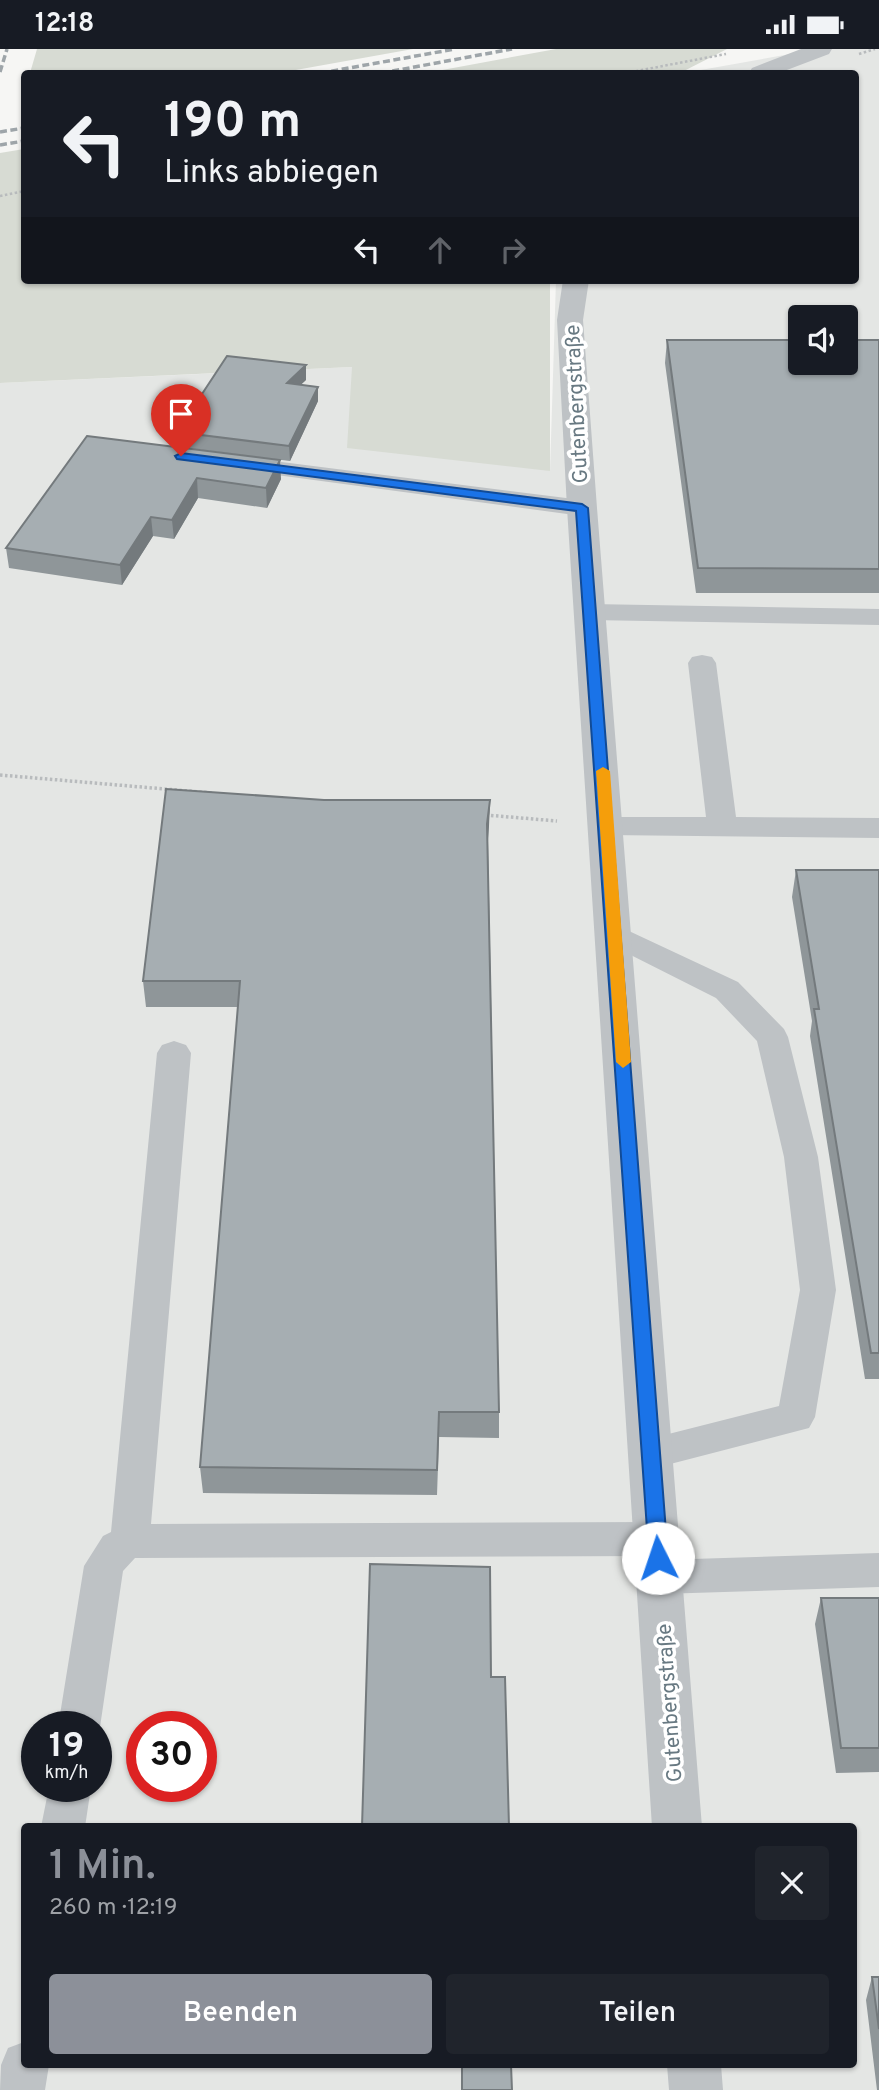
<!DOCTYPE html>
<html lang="de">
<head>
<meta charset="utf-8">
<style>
  body { margin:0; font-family:Overpass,sans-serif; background:#20242c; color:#f1f3f6; height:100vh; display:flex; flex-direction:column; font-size:26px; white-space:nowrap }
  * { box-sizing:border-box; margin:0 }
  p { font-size:23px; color:#9ea1a6 }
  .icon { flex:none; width:38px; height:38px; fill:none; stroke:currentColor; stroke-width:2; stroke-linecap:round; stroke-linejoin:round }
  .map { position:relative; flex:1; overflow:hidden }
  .details { position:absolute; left:21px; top:1774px; width:836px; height:245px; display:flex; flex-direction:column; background:#171b24; border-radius:7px; box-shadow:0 2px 5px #0004 }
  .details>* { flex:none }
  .banner { position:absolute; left:21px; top:21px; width:838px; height:214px; border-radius:7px; box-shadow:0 2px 5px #0004; background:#171b24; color:#f1f3f6; overflow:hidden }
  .tools { position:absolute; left:788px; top:256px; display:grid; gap:14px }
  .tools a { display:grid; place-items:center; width:70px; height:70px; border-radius:7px; background:#171b24; box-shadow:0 2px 5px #0004; font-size:35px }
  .speed { position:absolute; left:21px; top:1662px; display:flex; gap:14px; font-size:35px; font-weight:700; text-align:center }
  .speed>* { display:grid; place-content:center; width:91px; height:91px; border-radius:50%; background:#171b24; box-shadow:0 2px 5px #0004; line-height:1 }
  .speed small { font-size:18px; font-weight:400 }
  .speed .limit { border:10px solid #d22; background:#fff; color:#111 }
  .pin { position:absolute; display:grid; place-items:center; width:60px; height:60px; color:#fff; margin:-72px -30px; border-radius:50% 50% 50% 0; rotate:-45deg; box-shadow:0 0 7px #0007 }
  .pin .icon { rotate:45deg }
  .me { position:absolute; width:77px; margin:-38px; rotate:356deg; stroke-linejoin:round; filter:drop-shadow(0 0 5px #0008) }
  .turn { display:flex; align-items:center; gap:24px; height:147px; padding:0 28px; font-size:32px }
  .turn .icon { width:91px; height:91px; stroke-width:2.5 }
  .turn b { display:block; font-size:49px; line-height:60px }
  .lanes { display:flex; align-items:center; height:66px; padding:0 28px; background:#0003; justify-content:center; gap:35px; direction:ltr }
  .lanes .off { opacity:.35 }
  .round { display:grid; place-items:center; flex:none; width:74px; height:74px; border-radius:7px; background:#20242c }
  .summary { display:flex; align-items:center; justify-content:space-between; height:119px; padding:0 28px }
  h1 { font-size:42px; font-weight:600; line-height:52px; color:#8c9099 }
  .primary-button { display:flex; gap:14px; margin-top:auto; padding:14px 28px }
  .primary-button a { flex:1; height:80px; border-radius:7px; background:#8c9099; color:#fff; font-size:28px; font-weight:600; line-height:80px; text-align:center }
  .primary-button a+a { background:#20242c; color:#f1f3f6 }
  .status { display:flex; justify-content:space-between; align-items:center; height:49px; padding:0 35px; background:#171b24; direction:ltr }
  .status svg { height:19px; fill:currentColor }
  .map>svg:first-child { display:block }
  .built { fill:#e4e6e4; fill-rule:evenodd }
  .green { fill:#d7dbd3 }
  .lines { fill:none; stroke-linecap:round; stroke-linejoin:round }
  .path-far1 { stroke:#b8bbbd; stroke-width:2.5; stroke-dasharray:2.5 2.5; stroke-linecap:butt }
  .path { stroke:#b8bbbd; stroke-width:3.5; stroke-dasharray:2.5 2.5; stroke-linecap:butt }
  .lane { fill:#bec2c5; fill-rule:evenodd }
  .street { fill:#bec2c5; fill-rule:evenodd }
  .rail { stroke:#9ea5a9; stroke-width:3.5; stroke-dasharray:7 3.5; stroke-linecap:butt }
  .wall { fill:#8f9699 }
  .shaded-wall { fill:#747a7d }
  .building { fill:#a6aeb2; stroke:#747a7d; stroke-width:2 }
  .route { fill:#1a73e8; stroke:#114b97; stroke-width:2 }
  .slow { fill:#f59e0b }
  .labels { text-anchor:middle; stroke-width:7; stroke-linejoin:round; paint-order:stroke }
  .street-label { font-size:21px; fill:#687982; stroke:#fff }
</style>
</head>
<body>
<div class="status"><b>12:18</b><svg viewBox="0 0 49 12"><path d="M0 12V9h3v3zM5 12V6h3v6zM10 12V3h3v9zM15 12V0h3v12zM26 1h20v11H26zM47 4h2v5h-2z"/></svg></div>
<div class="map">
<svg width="879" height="2041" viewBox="0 0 879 2041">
  <rect width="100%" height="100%" fill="#f6f6f4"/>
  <path class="built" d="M818,0H879V2041H0V334L353,318L550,422L556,231H856V24H684ZM800,268H845V313H800ZM37,1678H96V1738H37ZM142,1678H201V1738H142ZM24,1778H854V2016H24Z"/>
  <path class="green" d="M37,0H413L279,24H30Z
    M556,0H727L680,24H426Z
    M24,100V231H550V422L347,399L352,318L0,334V104Z"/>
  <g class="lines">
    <path class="path-far1" d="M859,5L875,0
      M626,24L726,5
      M0,147L24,142"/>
    <path class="path" d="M0,726L212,744
      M486,766L557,772"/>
    <path class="lane" d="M234,407L582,451L591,454L595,459L591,464L582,467L225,419L222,414L225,409Z
      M590,555L879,560V576L590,571L580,569L577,563L580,557Z
      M702,606L712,608L716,614L736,768L879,769V789L607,786L596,784L592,777L596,770L607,768H706L688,614L692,608Z
      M614,875L738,933L784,980L788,988L818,1108L836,1241L815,1368L809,1379L651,1420L637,1415L632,1404L637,1393L779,1357L800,1241L784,1108L757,992L716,949L603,892L598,885L603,878Z
      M174,992L186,996L191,1004L151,1475L657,1473L671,1478L677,1490L671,1502L657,1507L135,1509L123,1522L100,1678L96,1687V1678H58L84,1517L103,1487L111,1483L157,1004L162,996Z
      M879,1504V1538L660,1545L646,1540L640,1528L646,1516L660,1511Z
      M49,1738H91L85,1778H41Z
      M24,1993V2016H49L45,2041H0L1,2016L8,1999Z"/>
    <path class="street" d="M801,0H832L829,5L779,24H749L752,19Z
      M563,231H589L583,271L597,459L702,1778H652L567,459L557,271Z
      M667,2016H721L723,2041H669Z"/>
    <path class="rail" d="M0,23L7,0
      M321,24L455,0
      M382,24L512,0
      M0,83L24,79
      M0,96L24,92"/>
  </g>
  <path class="wall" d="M667,291H879V544H696L665,314Z
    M306,331L301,335L318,352L290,412L179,398L177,383Z
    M87,387L281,430L267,459L198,449L174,490L153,487L122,536L9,519L6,499Z
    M324,751H490L488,792L499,1363V1389L439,1388L437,1446L203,1444L200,1418L238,958H146L143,932Z
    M796,821H879V1330H865L810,987L812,972L792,848Z
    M821,1549H879V1723L836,1724L815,1575Z
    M872,1928H879V2041H877L866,1951Z
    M357,2016H511L462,2017Z"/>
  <path class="shaded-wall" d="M306,316V331L288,348L287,334Z
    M318,338V352L290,412L289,397Z
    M280,411L281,430L267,459L266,439Z
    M197,429L198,449L174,490L172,471Z
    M151,468L153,487L122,536L120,516Z
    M490,751L489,777L487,801V775Z"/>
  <path class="building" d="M667,291H800V313H845V291H879V520L698,519Z
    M227,307L306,316L287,334L318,338L289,397L177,383Z
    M87,387L280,411L266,439L197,429L172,471L151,468L120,516L6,499Z
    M166,740L324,751H490L487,775L499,1363H439L437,1421L200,1418L240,932H143Z
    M796,821H879V1304H871L814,960H819Z
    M370,1515L490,1518L491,1628H505L509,1778H362Z
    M821,1549H879V1699H841Z
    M872,1928H879V1980Z
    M462,2016H511L512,2041H462Z"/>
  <path class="route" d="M181,404L582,455L588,459L668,1509L665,1515L658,1517L652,1515L649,1509L576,462L177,410L175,407Z"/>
  <path class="slow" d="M603,718L610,722L631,1013L623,1019L616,1013L596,722Z"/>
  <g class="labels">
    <g class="street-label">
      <text transform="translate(576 355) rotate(-93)" y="7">Gutenbergstraße</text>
      <text transform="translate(669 1654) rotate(-94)" y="7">Gutenbergstraße</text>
    </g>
  </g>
</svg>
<div class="tools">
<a><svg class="icon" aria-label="sound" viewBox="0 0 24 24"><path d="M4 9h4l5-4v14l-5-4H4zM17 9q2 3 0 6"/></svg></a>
</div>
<div class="speed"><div>19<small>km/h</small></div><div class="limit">30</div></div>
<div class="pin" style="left:181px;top:407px;background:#d93025"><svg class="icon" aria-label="arrive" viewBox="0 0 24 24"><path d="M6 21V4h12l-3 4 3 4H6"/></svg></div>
<svg class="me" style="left:658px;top:1509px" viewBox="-20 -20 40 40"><circle r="19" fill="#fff"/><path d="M0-13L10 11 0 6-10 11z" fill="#1a73e8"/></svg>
<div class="banner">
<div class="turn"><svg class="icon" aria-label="left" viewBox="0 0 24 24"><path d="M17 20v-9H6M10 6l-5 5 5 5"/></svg><div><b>190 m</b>Links abbiegen</div></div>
<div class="lanes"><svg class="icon" aria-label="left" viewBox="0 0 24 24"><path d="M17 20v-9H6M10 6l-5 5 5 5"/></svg><svg class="icon off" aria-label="ahead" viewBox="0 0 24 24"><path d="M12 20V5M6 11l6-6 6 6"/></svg><svg class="icon off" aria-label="right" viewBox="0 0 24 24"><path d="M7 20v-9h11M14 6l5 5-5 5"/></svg></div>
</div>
<section class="details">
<div class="summary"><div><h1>1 Min.</h1><p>260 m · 12:19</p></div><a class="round"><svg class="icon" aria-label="close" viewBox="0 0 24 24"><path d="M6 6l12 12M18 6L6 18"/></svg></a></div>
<div class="primary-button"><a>Beenden</a><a>Teilen</a></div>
</section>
</div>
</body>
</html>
